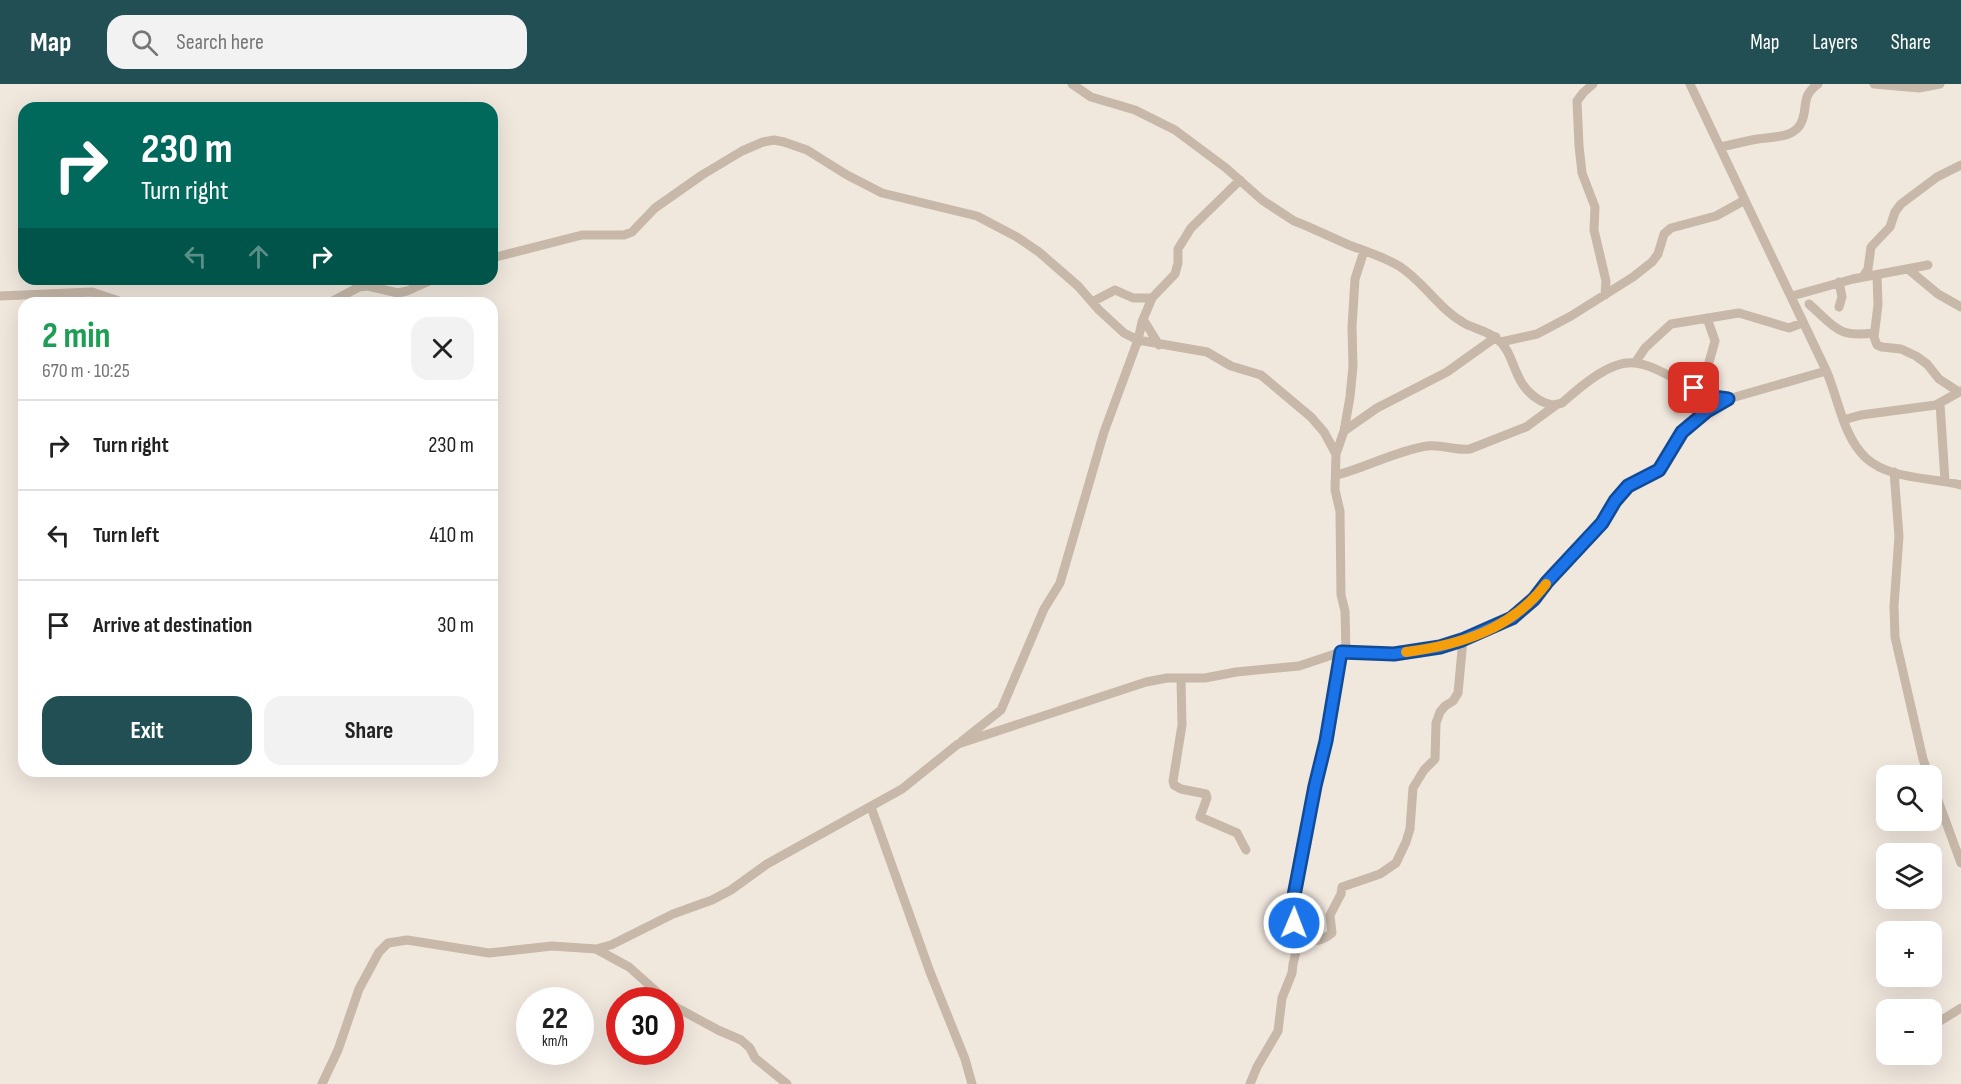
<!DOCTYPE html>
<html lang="en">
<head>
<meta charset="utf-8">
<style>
  body { margin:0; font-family:"Sofia Sans Condensed",sans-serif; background:#f2f2f2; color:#222; height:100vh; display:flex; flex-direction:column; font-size:22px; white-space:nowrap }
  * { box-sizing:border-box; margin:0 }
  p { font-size:20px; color:#767676 }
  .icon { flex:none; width:33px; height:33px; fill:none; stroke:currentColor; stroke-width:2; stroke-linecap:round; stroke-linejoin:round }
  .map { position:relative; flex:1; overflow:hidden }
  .panel { position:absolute; left:18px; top:213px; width:480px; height:480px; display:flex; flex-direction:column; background:#fff; border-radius:18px; box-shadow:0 6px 24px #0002 }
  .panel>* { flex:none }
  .guide { position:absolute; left:18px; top:18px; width:480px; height:183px; border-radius:18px; box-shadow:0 6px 24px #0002; background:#00695c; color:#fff; overflow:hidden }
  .controls { position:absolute; left:1876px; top:681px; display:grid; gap:12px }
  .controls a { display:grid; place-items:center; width:66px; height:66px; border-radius:12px; background:#fff; box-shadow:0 6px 24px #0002; font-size:30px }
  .speed { position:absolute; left:516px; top:903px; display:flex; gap:12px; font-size:30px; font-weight:700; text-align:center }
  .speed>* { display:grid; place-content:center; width:78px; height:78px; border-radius:50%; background:#fff; box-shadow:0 6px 24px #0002; line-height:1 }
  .speed small { font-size:15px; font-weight:400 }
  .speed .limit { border:9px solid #d22; background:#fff; color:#111 }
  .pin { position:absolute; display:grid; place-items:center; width:51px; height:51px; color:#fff; margin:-26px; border-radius:12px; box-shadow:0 3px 9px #0006 }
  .me { position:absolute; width:66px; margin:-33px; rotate:1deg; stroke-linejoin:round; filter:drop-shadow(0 0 4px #0008) }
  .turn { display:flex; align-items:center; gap:21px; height:126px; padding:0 24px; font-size:27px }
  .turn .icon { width:78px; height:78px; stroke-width:2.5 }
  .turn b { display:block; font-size:42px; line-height:51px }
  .lanes { display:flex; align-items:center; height:57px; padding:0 24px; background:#0003; justify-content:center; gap:30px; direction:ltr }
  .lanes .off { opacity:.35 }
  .round { display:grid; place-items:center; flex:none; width:63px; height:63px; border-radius:18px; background:#f2f2f2 }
  .headline { display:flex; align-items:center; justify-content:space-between; height:102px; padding:0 24px }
  h1 { font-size:36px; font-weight:700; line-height:45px; color:#1e9e55 }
  .button { display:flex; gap:12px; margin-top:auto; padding:12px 24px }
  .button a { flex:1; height:69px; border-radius:18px; background:#214f53; color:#fff; font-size:24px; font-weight:700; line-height:69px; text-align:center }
  .button a+a { background:#f2f2f2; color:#222 }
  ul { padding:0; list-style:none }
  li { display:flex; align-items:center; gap:18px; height:90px; padding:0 24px; border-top:2px solid #e0e0e0 }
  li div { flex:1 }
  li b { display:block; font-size:22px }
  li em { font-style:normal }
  header { display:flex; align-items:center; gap:36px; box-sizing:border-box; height:84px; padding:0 30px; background:#214f53; color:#fff }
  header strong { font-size:28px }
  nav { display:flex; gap:33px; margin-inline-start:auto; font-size:21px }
  .search { width:420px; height:54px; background:#f2f2f2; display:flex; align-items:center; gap:15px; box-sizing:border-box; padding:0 21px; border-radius:18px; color:#767676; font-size:22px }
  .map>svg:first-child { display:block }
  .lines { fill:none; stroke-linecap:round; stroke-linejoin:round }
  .street { stroke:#c7b8a9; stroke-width:9 }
  .route-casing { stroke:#114b97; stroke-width:15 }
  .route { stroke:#1a73e8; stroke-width:10 }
  .slow { stroke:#f59e0b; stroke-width:10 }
</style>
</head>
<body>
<header>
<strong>Map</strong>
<div class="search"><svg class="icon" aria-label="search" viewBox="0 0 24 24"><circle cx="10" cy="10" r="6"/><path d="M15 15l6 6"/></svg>Search here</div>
<nav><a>Map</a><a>Layers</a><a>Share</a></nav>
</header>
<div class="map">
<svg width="1961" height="1000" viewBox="0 0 1961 1000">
  <rect width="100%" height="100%" fill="#f0e7dd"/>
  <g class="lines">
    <path class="street" d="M1072,0L1091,13L1135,26L1175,46L1226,84L1262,116L1294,137C1313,144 1330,153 1349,161C1365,167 1384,173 1399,182C1424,198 1439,225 1464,239C1474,245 1488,247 1497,255C1517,270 1511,301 1541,317C1549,321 1554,322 1562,319C1579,304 1610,276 1634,279C1651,280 1669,292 1685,300C1699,307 1713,314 1728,315L1826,287
      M1593,0L1583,9L1577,17L1579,62L1582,89L1595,123L1594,146L1606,197L1605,211
      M1690,0C1735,95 1779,189 1825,284C1838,311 1842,352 1866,374C1890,396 1931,393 1961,401
      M1874,0L1919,4L1940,0
      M1720,63C1731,61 1742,58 1752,56C1769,52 1795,56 1802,37C1808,21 1801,12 1818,0
      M492,174L582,151H624L632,148L655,124L702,91L742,67L763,58L774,56L784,58L807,66L847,91L882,109L977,132L1017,153L1039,168L1078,202L1099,226L1124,249L1138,256L1207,268L1231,282L1261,291L1311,333L1324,348L1336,370L1335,406L1340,427L1341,511L1345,527L1346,568
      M1908,185L1938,210L1961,223
      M1877,191L1878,221L1874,253L1877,261L1882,263L1901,265L1916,272L1927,280L1939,295L1959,308
      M1863,193L1868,185L1871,163L1890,143L1895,128L1901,120L1937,93L1961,81
      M1839,198L1842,213L1839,223
      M0,212L92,208L125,219
      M1792,212L1853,195L1928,181
      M1092,218L1115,206L1133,214H1152
      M329,219L359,203L368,202L398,209L407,207L434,195
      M1809,220C1834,242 1837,254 1874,249
      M1707,234L1715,257L1708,282L1710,311
      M1143,235L1159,261
      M1501,258L1537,250L1571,232L1633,193L1652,178L1658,170L1664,150L1671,144L1716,132L1745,116
      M1635,279L1645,264L1671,240L1739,229L1789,244L1802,239
      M1940,319L1945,397
      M1843,336L1861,331L1936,321L1961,307
      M1344,347L1377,324L1447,288L1496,253
      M1336,370L1344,347L1350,313L1353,282L1352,243L1355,195L1364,167
      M1894,388L1899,452L1894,522L1895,553L1923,675L1929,692
      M1337,391C1367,383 1396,367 1427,362C1442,360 1455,367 1470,365L1526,343L1556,321
      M1181,595L1182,641L1173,697L1174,701L1181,705L1206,710L1207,714L1200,733L1237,749L1246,766
      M962,657L1001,626L1044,525L1060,499L1104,348L1138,256L1142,238L1152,214L1175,190L1178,179V165L1191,144L1240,96
      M1932,700L1961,779
      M871,723L930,888L965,975L972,1000
      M1299,856C1313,858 1321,858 1332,849L1330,831L1341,810L1342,803L1380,790L1396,779L1406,758L1410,745L1413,704L1424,686L1435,675L1436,639L1440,628L1445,622L1453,617L1458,609L1463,556
      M596,865L629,883L666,916
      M670,920L718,946L741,956L750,964L755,974L787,1000
      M1932,942L1961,924
      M322,1000L338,966L359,905L379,868L388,859L407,856L489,869L552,862L596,865L611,861L673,830L712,816L731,806L767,780L902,705L958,660L1146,598L1167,594H1205L1236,588L1299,582L1341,568L1394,570L1422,566L1463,556L1497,542L1512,534L1534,515L1547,498L1602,439L1615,417L1628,402L1659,386L1668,373L1674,359L1690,339L1707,327L1728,315
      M1250,1000L1257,983L1278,947L1282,914L1292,889L1293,880L1299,856L1291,822L1315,702L1326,658L1341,568"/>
  </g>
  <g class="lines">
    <defs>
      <path id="route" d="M1294,839L1292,822L1315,702L1326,657L1341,568L1394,570L1440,563L1462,556L1512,534L1534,515L1547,498L1602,439L1615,417L1628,402L1659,386L1682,348L1707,327L1728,315L1713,313L1694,304"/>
    </defs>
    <use href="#route" class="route-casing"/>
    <use href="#route" class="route"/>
    <path class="slow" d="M1406,568C1460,561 1512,545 1546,500"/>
  </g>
</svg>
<div class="controls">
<a><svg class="icon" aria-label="search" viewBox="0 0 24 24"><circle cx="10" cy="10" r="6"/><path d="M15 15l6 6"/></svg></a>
<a><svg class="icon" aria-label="layers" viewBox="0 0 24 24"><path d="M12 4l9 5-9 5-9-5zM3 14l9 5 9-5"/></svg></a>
<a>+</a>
<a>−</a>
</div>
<div class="speed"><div>22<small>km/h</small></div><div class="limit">30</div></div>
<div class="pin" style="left:1694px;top:304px;background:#d93025"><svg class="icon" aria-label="arrive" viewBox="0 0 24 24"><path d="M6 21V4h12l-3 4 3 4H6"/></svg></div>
<svg class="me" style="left:1294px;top:839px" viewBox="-20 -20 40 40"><circle r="17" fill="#1a73e8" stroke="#fff" stroke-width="3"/><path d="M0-11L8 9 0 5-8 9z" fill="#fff"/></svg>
<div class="guide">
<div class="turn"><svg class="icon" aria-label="right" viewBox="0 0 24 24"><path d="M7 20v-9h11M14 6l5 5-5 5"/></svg><div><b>230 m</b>Turn right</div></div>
<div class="lanes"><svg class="icon off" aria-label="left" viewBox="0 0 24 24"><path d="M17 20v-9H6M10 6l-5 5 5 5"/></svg><svg class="icon off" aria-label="ahead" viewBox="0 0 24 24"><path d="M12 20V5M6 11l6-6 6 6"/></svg><svg class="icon" aria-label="right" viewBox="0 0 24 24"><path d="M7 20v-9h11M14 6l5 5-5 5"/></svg></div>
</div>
<section class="panel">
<div class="headline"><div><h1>2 min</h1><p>670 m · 10:25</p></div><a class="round"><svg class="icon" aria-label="close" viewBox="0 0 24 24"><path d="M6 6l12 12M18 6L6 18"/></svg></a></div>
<ul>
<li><svg class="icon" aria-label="right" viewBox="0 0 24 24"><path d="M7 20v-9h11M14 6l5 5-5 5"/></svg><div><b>Turn right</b></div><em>230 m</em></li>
<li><svg class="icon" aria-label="left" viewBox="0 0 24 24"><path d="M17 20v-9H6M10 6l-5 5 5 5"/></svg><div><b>Turn left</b></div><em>410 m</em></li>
<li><svg class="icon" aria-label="arrive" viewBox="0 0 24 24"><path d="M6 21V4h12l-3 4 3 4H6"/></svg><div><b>Arrive at destination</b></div><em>30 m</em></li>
</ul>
<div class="button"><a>Exit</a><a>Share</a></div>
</section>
</div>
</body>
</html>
